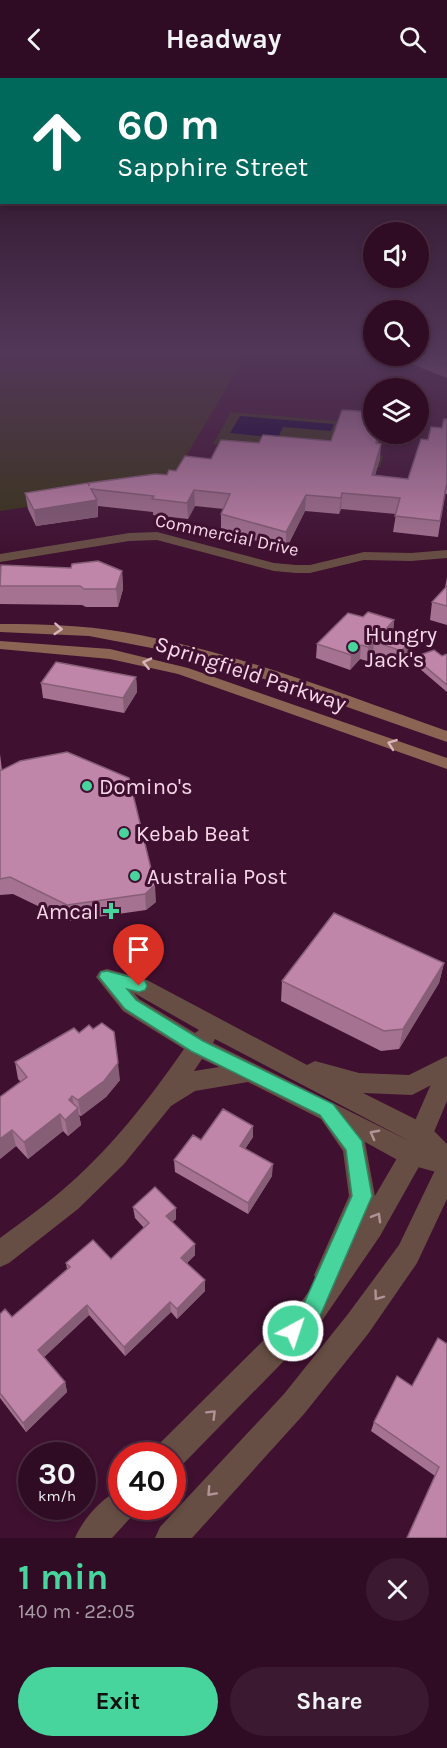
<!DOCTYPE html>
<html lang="en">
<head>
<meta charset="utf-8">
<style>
  body { margin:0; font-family:Karla,sans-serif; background:#3b1a31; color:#f1f3f6; height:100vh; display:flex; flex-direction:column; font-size:22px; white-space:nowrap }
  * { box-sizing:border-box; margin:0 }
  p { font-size:20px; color:#a79ba6 }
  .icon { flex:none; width:33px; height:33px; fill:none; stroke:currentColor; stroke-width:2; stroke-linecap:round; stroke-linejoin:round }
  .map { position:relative; height:1460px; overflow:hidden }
  .side { display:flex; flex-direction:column; background:#2f0c24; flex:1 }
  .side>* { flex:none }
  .banner { position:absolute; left:0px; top:0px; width:447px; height:126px; box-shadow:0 3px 9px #0003,0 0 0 2px #4a2c41; background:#00695c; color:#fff; overflow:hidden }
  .fabs { position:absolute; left:363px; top:144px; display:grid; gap:12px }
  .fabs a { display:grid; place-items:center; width:66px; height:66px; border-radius:50%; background:#2f0c24; box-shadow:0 3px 9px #0003,0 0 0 2px #4a2c41; font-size:30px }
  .speed { position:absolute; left:18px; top:1364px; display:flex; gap:12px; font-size:30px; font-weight:700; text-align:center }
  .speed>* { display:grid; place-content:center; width:78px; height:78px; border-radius:50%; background:#2f0c24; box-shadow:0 3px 9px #0003,0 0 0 2px #4a2c41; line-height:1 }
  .speed small { font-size:15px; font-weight:400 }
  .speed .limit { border:9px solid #d22; background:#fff; color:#111 }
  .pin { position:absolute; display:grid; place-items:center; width:51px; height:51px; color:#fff; margin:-62px -26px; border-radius:50% 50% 50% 0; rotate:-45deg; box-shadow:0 0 6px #0007 }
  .pin .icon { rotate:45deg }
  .me { position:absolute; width:66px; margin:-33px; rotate:40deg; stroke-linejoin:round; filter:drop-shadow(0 0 4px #0008) }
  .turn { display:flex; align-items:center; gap:21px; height:126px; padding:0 18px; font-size:27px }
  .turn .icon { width:78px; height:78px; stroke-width:2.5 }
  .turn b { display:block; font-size:42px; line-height:51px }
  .round { display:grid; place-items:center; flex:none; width:63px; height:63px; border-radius:32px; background:#3b1a31 }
  .headline { display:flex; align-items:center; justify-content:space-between; height:102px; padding:0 18px }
  h1 { font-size:36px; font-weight:700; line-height:45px; color:#48d49d }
  .cta { display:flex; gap:12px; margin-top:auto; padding:12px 18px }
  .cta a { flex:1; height:69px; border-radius:36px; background:#48d49d; color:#111; font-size:24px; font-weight:700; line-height:69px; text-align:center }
  .cta a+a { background:#3b1a31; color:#f1f3f6 }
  header { display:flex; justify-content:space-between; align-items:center; height:78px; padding:0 18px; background:#2f0c24; font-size:27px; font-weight:700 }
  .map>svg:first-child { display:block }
  .green { fill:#383416 }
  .water { fill:#0d0034 }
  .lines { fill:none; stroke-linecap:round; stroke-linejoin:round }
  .minor { fill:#674e44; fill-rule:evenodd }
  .tertiary { fill:#674e44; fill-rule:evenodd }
  .secondary { fill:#8c6454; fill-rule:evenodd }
  .wall { fill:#a57391 }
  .shaded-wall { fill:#865e76 }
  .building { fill:#c086a9; stroke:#865e76; stroke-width:1.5 }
  .oneway { stroke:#d7b5bc }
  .oneway2 { stroke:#af9396 }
  .route { fill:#48d49d; stroke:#2f8a66; stroke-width:1.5 }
  .poi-dot { fill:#48d49d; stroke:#3f1030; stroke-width:2 }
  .labels { text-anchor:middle; stroke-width:6; stroke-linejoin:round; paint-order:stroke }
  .far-street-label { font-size:18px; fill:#f7d8e9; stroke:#3f1030 }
  .poi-label { font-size:22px; fill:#f7d8e9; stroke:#3f1030; text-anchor:start }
  .street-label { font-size:22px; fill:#f7d8e9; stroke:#3f1030 }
</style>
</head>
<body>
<header><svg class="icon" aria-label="back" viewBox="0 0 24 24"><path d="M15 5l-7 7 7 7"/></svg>Headway<svg class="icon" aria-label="search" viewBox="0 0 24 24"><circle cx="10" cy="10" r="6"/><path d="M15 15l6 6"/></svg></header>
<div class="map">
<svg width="447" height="1460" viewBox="0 0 447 1460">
  <rect width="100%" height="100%" fill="#3f1030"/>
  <path class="green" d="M0,276H247L168,408L0,433Z
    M231,334L373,346L374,356H381L376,377L383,378L380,389L346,399L260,371L213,366Z"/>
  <path class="water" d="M240,338L334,346L331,353L283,349L278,360L230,355Z"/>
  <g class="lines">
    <path class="minor" d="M157,454L274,485L296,487H310L364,474L411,475L447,472V480L411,483L364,482L310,495H296L274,493L157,462L129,463L0,484V476L129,455Z
      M107,891L147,902L307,987L315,983L359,995L409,997L447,978V999L412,1017L363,1015L429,1048L447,1066V1097L403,1085L365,1064L375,1118L336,1206L327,1210L318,1206L314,1197L349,1118L343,1073L321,1041L248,1004L195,1013L171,1028L124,1086L78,1131L9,1185L0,1189V1160C20,1145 40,1131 59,1115C108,1074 148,1023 184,971L123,933L96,899L100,893ZM134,915L199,952L195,955L139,921ZM215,961L411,1064L413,1065L213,965ZM202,981L219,989L194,993Z"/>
    <path class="tertiary" d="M447,985V1023L421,1085L380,1158L319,1247L181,1388L172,1391V1377H155L159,1366L299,1227L362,1140L403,1070L439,988Z
      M447,1083V1121L417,1185L368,1256L304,1336L192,1460H155L160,1449L284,1316L348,1236L399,1167L438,1086Z
      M122,1411V1428H137L133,1437L112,1460H75C83,1441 103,1418 122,1411Z"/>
    <path class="secondary" d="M0,546C41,546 83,547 123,554C235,573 341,616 447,653V664L290,609L178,575L89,558L0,554Z
      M0,563L110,571L188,590L447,680V691L178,596L110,581L0,571Z"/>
  </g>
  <path class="wall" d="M418,276H447V300L392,278H418Z
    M447,341V416H445L438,459L393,454L396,436L341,431L339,436L305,433L286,471L221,453V436L224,431L195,428L188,441L153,437V434L98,428V439L36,448L28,431L25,415L89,408L167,397L259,365L331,363L374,356H380L378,365L380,381L375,397L408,401L428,362L442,350Z
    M0,489L122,493L123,511L118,529H86L82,527L0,526Z
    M447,499V547L430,542L432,524L445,510Z
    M363,539L394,542L393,552L412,574L400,587L373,577L367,583L360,581L350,592L316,580L317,566Z
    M447,576V614L413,585L414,579L442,578Z
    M136,599L137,614L124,635L43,620L41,605Z
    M0,676L2,692L156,824L146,832L69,843L13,816L0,817Z
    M444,885L439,905L399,971L381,973L281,923L282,903Z
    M15,984L120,1002L106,1019L81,1038L79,1037L81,1047L68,1058L63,1053L28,1081L16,1068L0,1081L21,1004L18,1001Z
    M253,1059L245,1071L272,1098L248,1136L175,1094L174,1082L201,1062Z
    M133,1129L176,1130V1141L172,1144L195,1177L187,1185L205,1202V1213L177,1241L171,1234L125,1278L89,1237L44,1279L65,1304L67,1314L26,1354L0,1320V1236L12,1239L67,1191L66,1185L111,1181L144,1150L135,1140Z
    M447,1266V1460L435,1398L371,1353L374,1344L412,1308Z"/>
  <path class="shaded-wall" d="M378,356H380L374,380L376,365Z
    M381,366L380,381L370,413L372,397Z
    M194,412L195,428L188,441L187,425Z
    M342,415L341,431L339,436L341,420Z
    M306,417L305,433L286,471V454Z
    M97,422L98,439L36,448L34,432Z
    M122,493L123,511L118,529L116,511Z
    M394,542L393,556L387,550Z
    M414,560L412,574L400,587L401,573Z
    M374,563L373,577L367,583L368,569Z
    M361,567L360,581L350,592L351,577Z
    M136,599L137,614L124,635L123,620Z
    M155,807L156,824L146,832L145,816Z
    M444,885L439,905L399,971L403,951Z
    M118,985L120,1002L106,1019L81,1038L78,1022Z
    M72,1018L75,1033L78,1030L81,1047L68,1058L65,1042L69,1022Z
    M60,1036L63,1053L28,1081L24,1064Z
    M253,1048V1059L239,1079L240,1068Z
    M12,1052L16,1068L0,1081V1061Z
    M273,1086L272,1098L248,1136V1125Z
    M176,1130V1141L167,1149L166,1138Z
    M195,1166V1177L182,1190L181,1180Z
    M205,1202V1213L177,1241V1231Z
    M170,1224L171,1234L125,1278L124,1269Z
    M87,1227L89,1237L41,1282L38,1272Z
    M65,1304L67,1314L26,1354L23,1345Z"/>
  <path class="building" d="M419,276H447V287Z
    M342,332L374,334V356H378L376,365L381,366L372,397L408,401L421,361L428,362L431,349L442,350L444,341H447V404L440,443L395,438L400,420L342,415L341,420L306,417L286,454L221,436L230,416L194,412L187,425L152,421L154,418L91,411L97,422L34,432L25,415L88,405L89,408V405L155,396L167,397L169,392L176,393L185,378L211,381L221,362L259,365L263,357L331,363Z
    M98,483L122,493L116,511H84L80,508H0L1,487L71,490L72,486Z
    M447,508V528L432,524Z
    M368,534L394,542L387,550L414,560L401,573L374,563L368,569L361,567L351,577L317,566L348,535L363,539Z
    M434,572L442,578L447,576V607L414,579Z
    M56,584L136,599L123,620L41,605Z
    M67,674L129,700L155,807L145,816L67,827L10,799L0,801V691V693L20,683Z
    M334,835L444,885L403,951L384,953L282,903Z
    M102,945L114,954L118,985L104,1003L78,1022L72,1018L69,1022L78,1030L65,1042L60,1036L24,1064L12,1052L0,1061V1019L27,999L15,984L74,950L79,955L89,947L93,951Z
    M223,1031L253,1048L240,1068L273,1086L248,1125L174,1082L193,1057L201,1062Z
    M155,1109L176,1130L166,1138L195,1166L181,1180L205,1202L177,1231L170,1224L124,1269L87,1227L38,1272L65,1304L23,1345L0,1315V1236L5,1231L12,1239L70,1189L66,1185L93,1162L111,1181L149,1145L133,1129Z
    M438,1260L447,1266V1460H407L439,1389L374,1344L397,1298L412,1308Z"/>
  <defs><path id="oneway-chevron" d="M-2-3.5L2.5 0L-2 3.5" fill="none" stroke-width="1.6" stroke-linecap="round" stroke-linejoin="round" transform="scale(1.5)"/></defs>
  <g class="oneway">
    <use href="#oneway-chevron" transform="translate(58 551) rotate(4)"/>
    <use href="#oneway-chevron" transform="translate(147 585) rotate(-167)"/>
    <use href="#oneway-chevron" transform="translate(392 666) rotate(-160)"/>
  </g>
  <g class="oneway2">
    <use href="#oneway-chevron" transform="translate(374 1056) rotate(-152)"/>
    <use href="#oneway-chevron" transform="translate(377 1139) rotate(-60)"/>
    <use href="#oneway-chevron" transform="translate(378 1218) rotate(126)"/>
    <use href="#oneway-chevron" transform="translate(212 1336) rotate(-45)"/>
    <use href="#oneway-chevron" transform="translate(211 1414) rotate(133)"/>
  </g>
  <linearGradient id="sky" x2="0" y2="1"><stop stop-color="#23091a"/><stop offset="0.57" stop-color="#523759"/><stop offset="1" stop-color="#523759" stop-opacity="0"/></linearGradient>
  <rect width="447" height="480" fill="url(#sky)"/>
  <path class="route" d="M107,893L145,903L147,908L145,912L139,914L127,911L136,922L203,963L333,1026L362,1063L372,1118L317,1245L301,1261L293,1264L286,1261L283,1253L286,1246L302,1230L352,1118L346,1072L320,1037L191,973L125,931L99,899L101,894Z"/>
  <g class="poi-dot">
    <circle cx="353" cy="569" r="6"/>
    <circle cx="87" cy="708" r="6"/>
    <circle cx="124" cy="755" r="6"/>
    <circle cx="135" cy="798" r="6"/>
    <path d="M108 824h6v6h6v6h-6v6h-6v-6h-6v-6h6z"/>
  </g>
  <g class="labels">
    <g class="far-street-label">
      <text transform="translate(227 457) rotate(12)" y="6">Commercial Drive</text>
    </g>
    <g class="poi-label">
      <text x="365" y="564">Hungry<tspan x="365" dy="25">Jack's</tspan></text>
      <text x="99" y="716">Domino's</text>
      <text x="136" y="763">Kebab Beat</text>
      <text x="147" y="806">Australia Post</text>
      <text x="99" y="841" text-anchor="end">Amcal</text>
    </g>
    <g class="street-label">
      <text transform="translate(251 595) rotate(18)" y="8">Springfield Parkway</text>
    </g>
  </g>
</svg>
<div class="fabs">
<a><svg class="icon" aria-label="sound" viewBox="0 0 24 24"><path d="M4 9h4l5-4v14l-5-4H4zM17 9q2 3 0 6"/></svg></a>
<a><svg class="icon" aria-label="search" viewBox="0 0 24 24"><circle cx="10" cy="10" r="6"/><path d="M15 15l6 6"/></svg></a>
<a><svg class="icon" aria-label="layers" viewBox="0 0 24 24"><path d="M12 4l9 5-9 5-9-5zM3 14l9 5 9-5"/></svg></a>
</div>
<div class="speed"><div>30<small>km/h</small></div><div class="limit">40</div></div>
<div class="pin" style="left:139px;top:908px;background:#d93025"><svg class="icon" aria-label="arrive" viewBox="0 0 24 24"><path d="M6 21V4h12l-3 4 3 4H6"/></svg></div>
<svg class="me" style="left:293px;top:1253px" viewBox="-20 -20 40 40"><circle r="17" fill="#48d49d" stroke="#fff" stroke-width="3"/><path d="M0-11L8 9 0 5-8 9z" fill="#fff"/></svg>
<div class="banner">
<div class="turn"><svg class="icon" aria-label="ahead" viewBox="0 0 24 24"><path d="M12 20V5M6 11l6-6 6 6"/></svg><div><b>60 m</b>Sapphire Street</div></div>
</div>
</div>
<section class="side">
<div class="headline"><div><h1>1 min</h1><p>140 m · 22:05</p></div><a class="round"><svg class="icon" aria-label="close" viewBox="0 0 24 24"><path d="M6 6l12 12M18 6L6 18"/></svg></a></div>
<div class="cta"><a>Exit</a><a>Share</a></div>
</section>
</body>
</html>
